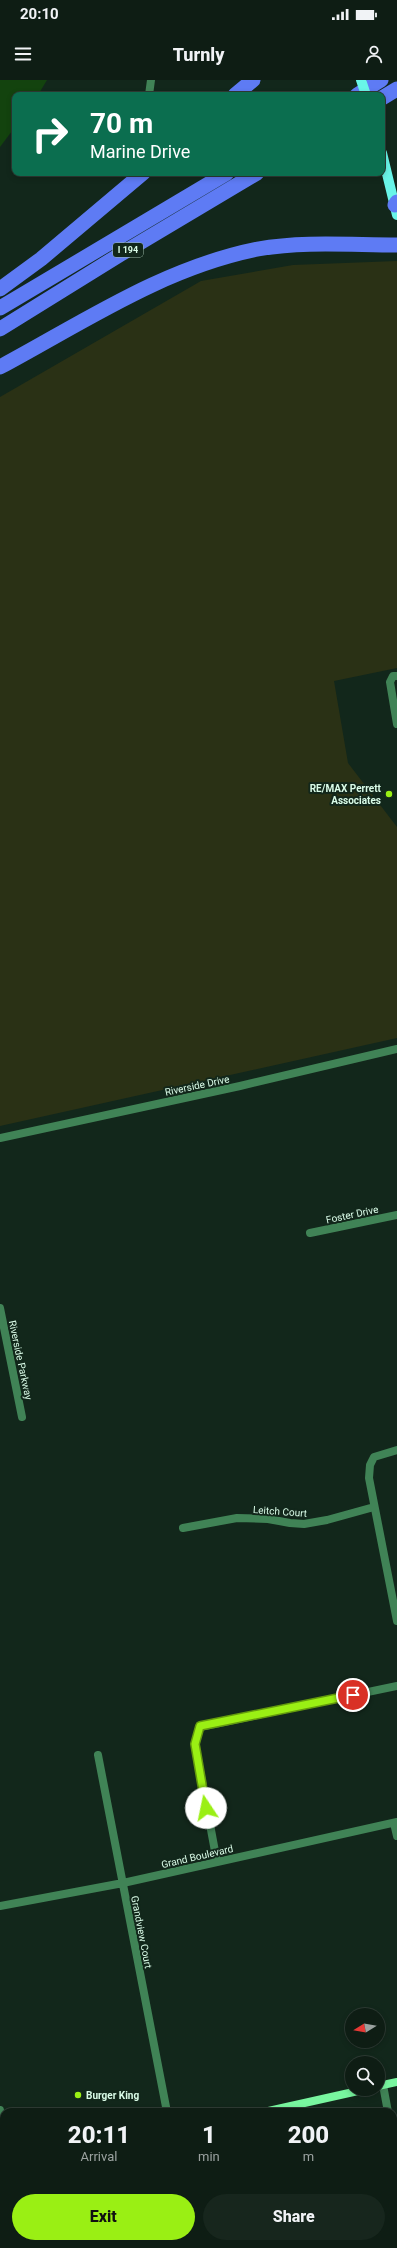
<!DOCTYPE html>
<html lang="en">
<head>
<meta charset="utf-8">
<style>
  body { margin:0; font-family:Roboto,sans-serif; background:#17261d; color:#f1f3f6; height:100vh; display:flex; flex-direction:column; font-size:15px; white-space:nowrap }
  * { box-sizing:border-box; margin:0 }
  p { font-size:13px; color:#9ba2a0 }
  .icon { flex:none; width:22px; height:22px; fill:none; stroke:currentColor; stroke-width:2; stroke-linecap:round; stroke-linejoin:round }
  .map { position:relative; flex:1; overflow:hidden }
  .sheet { position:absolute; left:0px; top:2028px; width:397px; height:140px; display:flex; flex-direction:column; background:#0e1d14; border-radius:12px 12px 0 0; box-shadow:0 2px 6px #0003,0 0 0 1px #2e3b34 }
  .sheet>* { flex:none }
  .banner { position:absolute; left:12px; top:12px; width:373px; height:84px; border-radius:8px; box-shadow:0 2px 6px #0003,0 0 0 1px #2e3b34; background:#0b6e4f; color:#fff; overflow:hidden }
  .needle { width:26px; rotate:259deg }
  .tools { position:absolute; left:345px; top:1928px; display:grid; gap:8px }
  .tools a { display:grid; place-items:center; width:40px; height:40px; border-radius:50%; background:#0e1d14; box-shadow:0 2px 6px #0003,0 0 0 1px #2e3b34; font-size:20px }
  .pin { position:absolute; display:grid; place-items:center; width:34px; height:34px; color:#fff; margin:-17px; border:2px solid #fff; border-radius:50%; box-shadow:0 1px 4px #0007 }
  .me { position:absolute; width:44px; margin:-22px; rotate:349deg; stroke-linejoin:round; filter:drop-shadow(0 0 3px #0008) }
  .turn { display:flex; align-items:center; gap:14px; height:84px; padding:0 12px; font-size:18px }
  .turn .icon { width:52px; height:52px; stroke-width:2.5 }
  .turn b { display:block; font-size:28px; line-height:34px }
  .eta { display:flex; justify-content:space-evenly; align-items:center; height:68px; text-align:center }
  .eta b { font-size:24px; font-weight:800; line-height:28px }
  .button { display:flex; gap:8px; margin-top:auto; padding:8px 12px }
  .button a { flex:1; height:46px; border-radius:24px; background:#9aef14; color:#111; font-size:16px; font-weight:800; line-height:46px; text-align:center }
  .button a+a { background:#17261d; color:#f1f3f6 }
  .status { display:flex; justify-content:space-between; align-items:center; height:28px; padding:0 20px; background:#0e1d14; direction:ltr }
  .status svg { height:11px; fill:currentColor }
  header { display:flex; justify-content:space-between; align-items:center; height:52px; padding:0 12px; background:#0e1d14; font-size:18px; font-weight:800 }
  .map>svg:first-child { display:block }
  .green { fill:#2a3115 }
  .water { fill:#13430e }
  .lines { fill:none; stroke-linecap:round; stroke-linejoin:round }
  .minor { stroke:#408356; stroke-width:8 }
  .tertiary { stroke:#408356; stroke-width:8 }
  .secondary { stroke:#78f69f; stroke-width:8 }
  .primary { stroke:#69f5e8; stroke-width:10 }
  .motorway { stroke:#5e7bf4; stroke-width:15 }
  .primary-bridge { stroke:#69f5e8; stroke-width:10 }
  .route-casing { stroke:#649b0d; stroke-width:10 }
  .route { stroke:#9aef14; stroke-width:7 }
  .poi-dot { fill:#9aef14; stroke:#12271b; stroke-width:1.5 }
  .labels { text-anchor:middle; stroke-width:4; stroke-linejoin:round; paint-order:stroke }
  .shield { fill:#12271b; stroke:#9ebcaa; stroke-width:1 }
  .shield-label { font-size:9px; font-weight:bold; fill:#dafce8 }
  .poi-label { font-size:10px; font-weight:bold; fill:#dafce8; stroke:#12271b; text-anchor:end }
  .street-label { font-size:10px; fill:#dafce8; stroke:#12271b }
</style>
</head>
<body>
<div class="status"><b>20:10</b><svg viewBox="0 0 49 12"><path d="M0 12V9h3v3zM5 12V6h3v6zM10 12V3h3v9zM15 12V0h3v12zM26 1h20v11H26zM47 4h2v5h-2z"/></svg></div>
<header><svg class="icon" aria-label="menu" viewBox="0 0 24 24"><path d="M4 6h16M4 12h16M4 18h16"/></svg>Turnly<svg class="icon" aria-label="person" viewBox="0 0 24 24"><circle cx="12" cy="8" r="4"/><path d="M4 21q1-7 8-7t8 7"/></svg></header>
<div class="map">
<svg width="397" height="2168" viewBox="0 0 397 2168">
  <rect width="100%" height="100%" fill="#12271b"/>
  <path class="green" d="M397,181V588L334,601L348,683L397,747V958L0,1046V317L201,201L293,185Z"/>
  <path class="water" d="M0,0H47L38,15H15V47L0,67Z"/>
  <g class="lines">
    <path class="minor" d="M149,15L151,0
      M397,596H393L390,602L397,644
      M310,1153L397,1135
      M0,1228L22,1337
      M397,1370L374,1377L370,1385L369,1398L397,1541
      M183,1448L237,1438L268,1439L290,1443L304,1444L327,1440L374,1427
      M98,1675L167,2032
      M394,1743L397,1756
      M217,1782L195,1664L200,1647L397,1606
      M0,1826L123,1803L397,1742
      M383,2005L388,2032
      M0,2030L4,2050
      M393,2059L397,2080
      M37,2164L38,2168
      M164,2164L165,2168
      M292,2164L293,2168"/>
    <path class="tertiary" d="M0,1058L240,1006L397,969"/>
    <path class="secondary" d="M378,2006L397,2002
      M264,2032L367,2009
      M0,2087L4,2086"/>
    <path class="primary" d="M382,73L397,135"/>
    <path class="motorway" d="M235,15L253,0
      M357,15L381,0
      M382,18L397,9
      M395,125L397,122
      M0,209L41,179L143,93
      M0,228L227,93
      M0,249L121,174L257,93
      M0,287C84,242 163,188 258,169C303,161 351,165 397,165"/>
    <path class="primary-bridge" d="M361,0L366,15"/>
  </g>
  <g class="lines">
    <defs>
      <path id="route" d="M206,1728L195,1664L200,1646L353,1615"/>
    </defs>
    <use href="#route" class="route-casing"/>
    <use href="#route" class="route"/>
  </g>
  <g class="poi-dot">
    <circle cx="389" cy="714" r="4"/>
    <circle cx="78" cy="2015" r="4"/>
  </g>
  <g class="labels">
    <rect class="shield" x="113" y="163" width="30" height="14" rx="3"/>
    <g class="shield-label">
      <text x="128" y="173">I 194</text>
    </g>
    <g class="poi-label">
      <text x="381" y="712">RE/MAX Perrett<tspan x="381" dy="12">Associates</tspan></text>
      <text x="86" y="2019" text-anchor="start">Burger King</text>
    </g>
    <g class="street-label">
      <text transform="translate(197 1005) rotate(-12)" y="4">Riverside Drive</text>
      <text transform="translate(352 1134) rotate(-12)" y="4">Foster Drive</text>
      <text transform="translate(21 1280) rotate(78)" y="4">Riverside Parkway</text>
      <text transform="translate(280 1431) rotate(4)" y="4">Leitch Court</text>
      <text transform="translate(197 1776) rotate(-13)" y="4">Grand Boulevard</text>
      <text transform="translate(142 1852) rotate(79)" y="4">Grandview Court</text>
    </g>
  </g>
</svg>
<div class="tools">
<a><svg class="needle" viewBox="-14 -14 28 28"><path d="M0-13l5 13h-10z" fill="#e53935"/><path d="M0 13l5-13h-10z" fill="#9ba2a0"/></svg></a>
<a><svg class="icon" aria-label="search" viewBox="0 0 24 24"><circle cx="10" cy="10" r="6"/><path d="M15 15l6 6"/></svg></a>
</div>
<div class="pin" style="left:353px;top:1615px;background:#d93025"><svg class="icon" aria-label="arrive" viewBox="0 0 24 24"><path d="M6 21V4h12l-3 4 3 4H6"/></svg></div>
<svg class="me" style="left:206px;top:1728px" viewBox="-20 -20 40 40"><circle r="19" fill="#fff"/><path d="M0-13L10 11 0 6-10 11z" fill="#9aef14"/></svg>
<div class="banner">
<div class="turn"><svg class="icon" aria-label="right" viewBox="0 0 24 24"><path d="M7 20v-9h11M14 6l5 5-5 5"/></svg><div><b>70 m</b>Marine Drive</div></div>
</div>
<section class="sheet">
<div class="eta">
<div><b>20:11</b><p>Arrival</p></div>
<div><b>1</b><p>min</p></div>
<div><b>200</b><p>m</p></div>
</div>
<div class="button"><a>Exit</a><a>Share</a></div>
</section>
</div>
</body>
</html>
